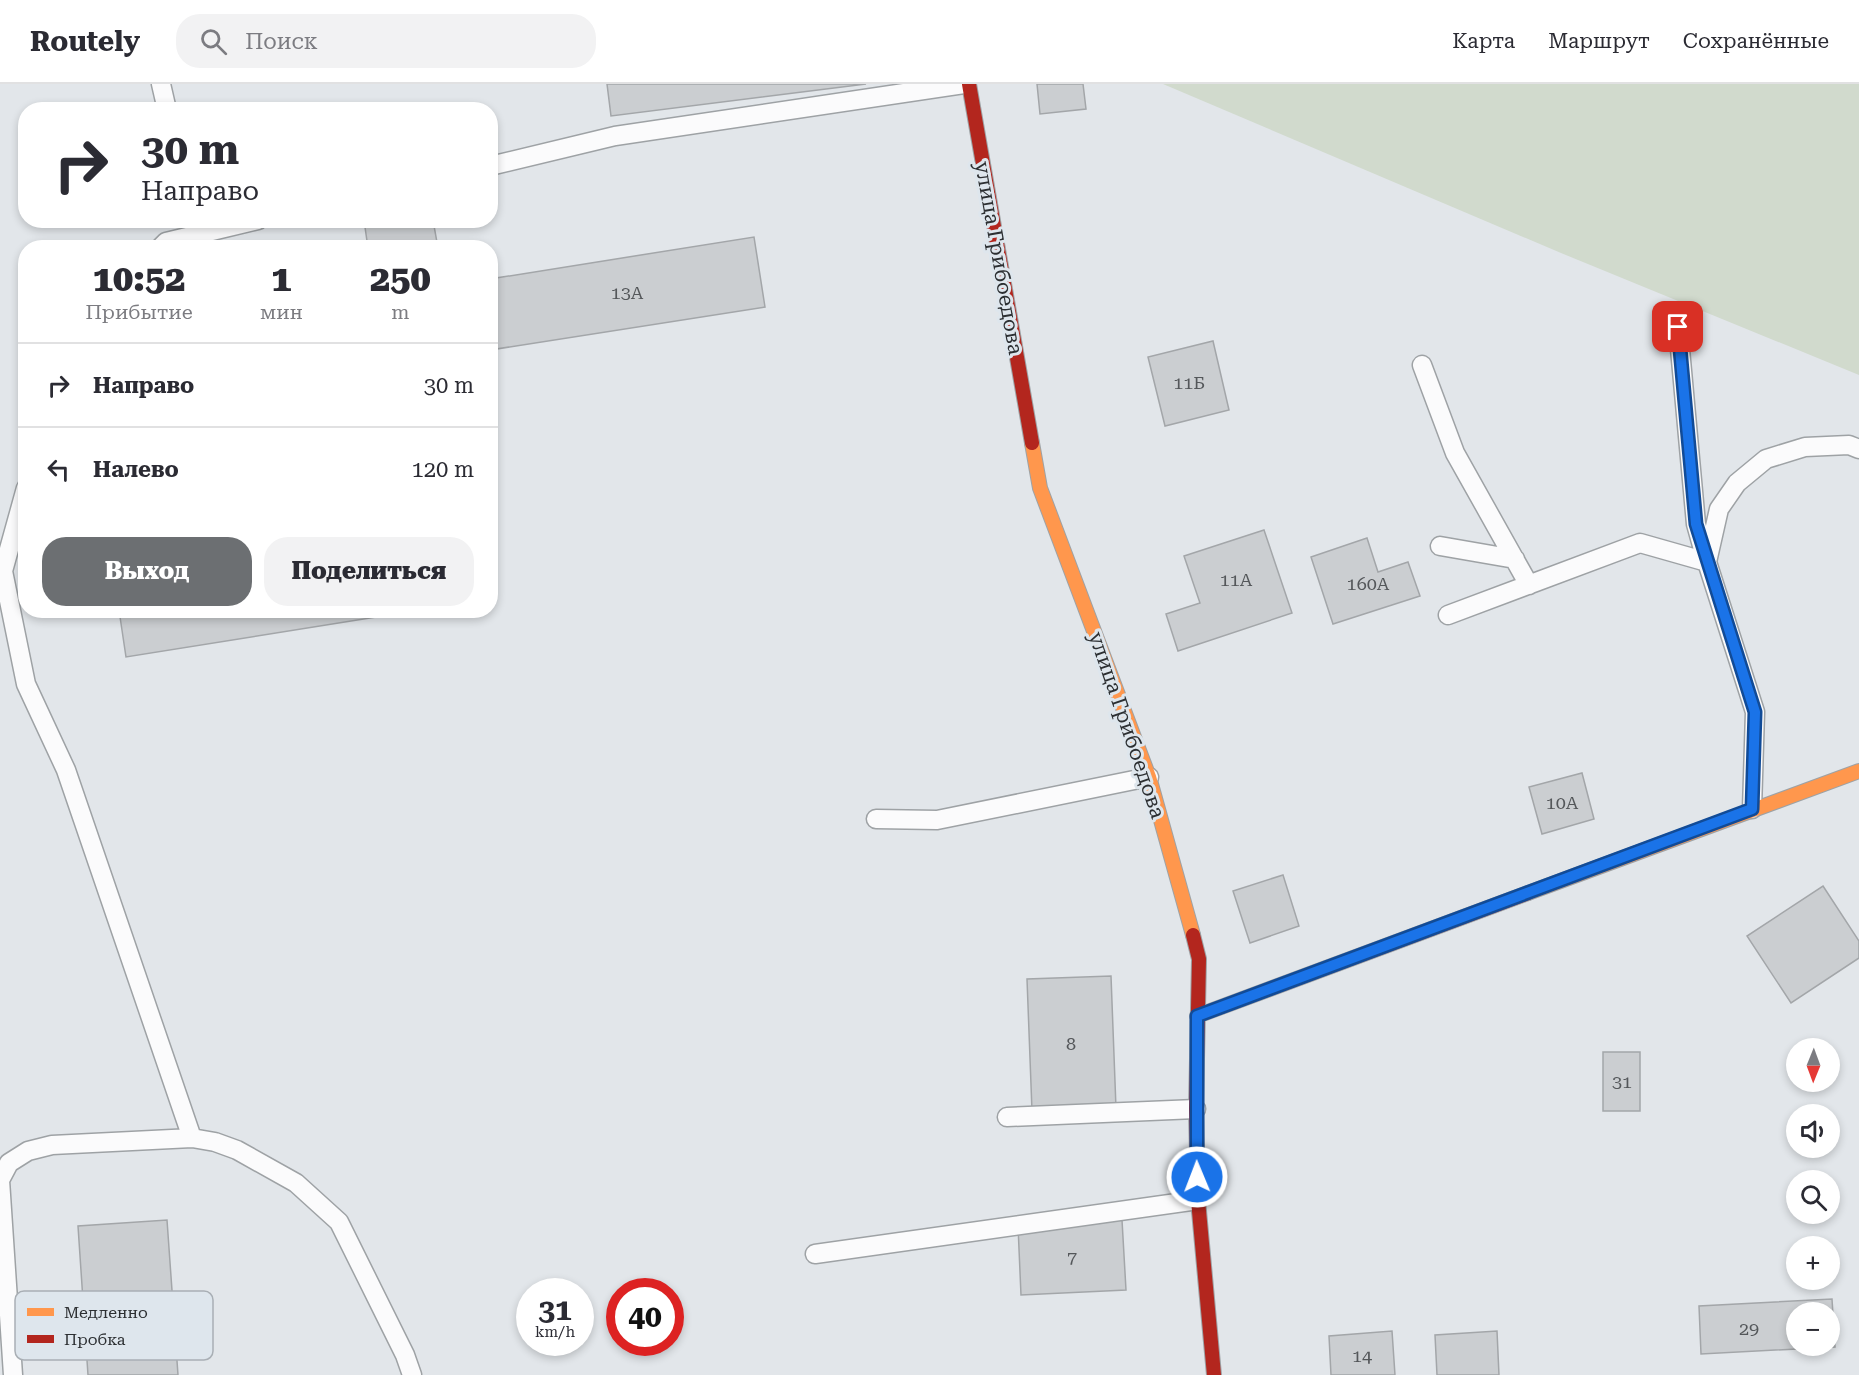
<!DOCTYPE html>
<html lang="ru">
<head>
<meta charset="utf-8">
<style>
  body { margin:0; font-family:"Roboto Serif",serif; background:#f2f2f3; color:#2b2b33; height:100vh; display:flex; flex-direction:column; font-size:22px; white-space:nowrap }
  * { box-sizing:border-box; margin:0 }
  p { font-size:20px; color:#7c7c81 }
  .icon { flex:none; width:33px; height:33px; fill:none; stroke:currentColor; stroke-width:2; stroke-linecap:round; stroke-linejoin:round }
  .map { position:relative; flex:1; overflow:hidden }
  .details { position:absolute; left:18px; top:156px; width:480px; height:378px; display:flex; flex-direction:column; background:#fff; border-radius:24px; box-shadow:0 3px 9px #0003 }
  .details>* { flex:none }
  .banner { position:absolute; left:18px; top:18px; width:480px; height:126px; border-radius:24px; box-shadow:0 3px 9px #0003; background:#fff; color:#2b2b33; overflow:hidden }
  .needle { width:39px; rotate:181deg }
  .tools { position:absolute; left:1786px; top:954px; display:grid; gap:12px }
  .tools a { display:grid; place-items:center; width:54px; height:54px; border-radius:50%; background:#fff; box-shadow:0 3px 9px #0003; font-size:30px }
  .speed { position:absolute; left:516px; top:1194px; display:flex; gap:12px; font-size:30px; font-weight:700; text-align:center }
  .speed>* { display:grid; place-content:center; width:78px; height:78px; border-radius:50%; background:#fff; box-shadow:0 3px 9px #0003; line-height:1 }
  .speed small { font-size:15px; font-weight:400 }
  .speed .limit { border:9px solid #d22; background:#fff; color:#111 }
  .pin { position:absolute; display:grid; place-items:center; width:51px; height:51px; color:#fff; margin:-26px; border-radius:12px; box-shadow:0 3px 9px #0006 }
  .me { position:absolute; width:66px; margin:-33px; rotate:359deg; stroke-linejoin:round; filter:drop-shadow(0 0 4px #0008) }
  .turn { display:flex; align-items:center; gap:21px; height:126px; padding:0 24px; font-size:27px }
  .turn .icon { width:78px; height:78px; stroke-width:2.5 }
  .turn b { display:block; font-size:42px; line-height:51px }
  .eta { display:flex; justify-content:space-evenly; align-items:center; height:102px; text-align:center }
  .eta b { font-size:36px; font-weight:800; line-height:42px }
  .button { display:flex; gap:12px; margin-top:auto; padding:12px 24px }
  .button a { flex:1; height:69px; border-radius:24px; background:#6c6f72; color:#fff; font-size:24px; font-weight:800; line-height:69px; text-align:center }
  .button a+a { background:#f2f2f3; color:#2b2b33 }
  ul { padding:0; list-style:none }
  li { display:flex; align-items:center; gap:18px; height:84px; padding:0 24px; border-top:2px solid #e1e1e2 }
  li div { flex:1 }
  li b { display:block; font-size:22px }
  li em { font-style:normal }
  header { display:flex; align-items:center; gap:36px; box-sizing:border-box; height:84px; padding:0 30px; background:#fff; border-bottom:2px solid #e1e1e2 }
  header strong { font-size:28px }
  nav { display:flex; gap:33px; margin-inline-start:auto; font-size:21px }
  .search { width:420px; height:54px; background:#f2f2f3; display:flex; align-items:center; gap:15px; box-sizing:border-box; padding:0 21px; border-radius:24px; color:#7c7c81; font-size:22px }
  .map>svg:first-child { display:block }
  .green { fill:#d1dacd }
  .building { fill:#cbced1; stroke:#a3a6a9; stroke-width:1.5; fill-rule:evenodd }
  .lines { fill:none; stroke-linecap:round; stroke-linejoin:round }
  .lane-casing { stroke:#9ea2a5; stroke-width:21 }
  .slow-casing { stroke:#9ea2a5; stroke-width:16 }
  .jam-casing { stroke:#9ea2a5; stroke-width:16 }
  .lane { stroke:#fbfbfc; stroke-width:18 }
  .slow { stroke:#ff974d; stroke-width:14 }
  .jam { stroke:#b3261e; stroke-width:14 }
  .route-casing { stroke:#114b97; stroke-width:15 }
  .route { stroke:#1a73e8; stroke-width:10 }
  .labels { text-anchor:middle; stroke-width:6; stroke-linejoin:round; paint-order:stroke }
  .number-label { font-size:18px; fill:#54575a }
  .street-label { font-size:21px; fill:#2c2f32; stroke:#dee6ed }
  .key { fill:#dee6ed; stroke:#a9afb5; stroke-width:1.5 }
  .key-label { font-size:16px; fill:#2c2f32 }
</style>
</head>
<body>
<header>
<strong>Routely</strong>
<div class="search"><svg class="icon" aria-label="search" viewBox="0 0 24 24"><circle cx="10" cy="10" r="6"/><path d="M15 15l6 6"/></svg>Поиск</div>
<nav><a>Карта</a><a>Маршрут</a><a>Сохранённые</a></nav>
</header>
<div class="map">
<svg width="1859" height="1291" viewBox="0 0 1859 1291">
  <rect width="100%" height="100%" fill="#e2e6ea"/>
  <path class="green" d="M1163,0H1859V291L1561,169Z"/>
  <path class="building" d="M607,0H866L611,32Z
    M1037,0H1083L1086,25L1040,30Z
    M406,136H433L438,164H368L365,143Z
    M754,153L765,223L490,266V195Z
    M1213,257L1229,326L1165,342L1148,273Z
    M1264,446L1292,529L1178,567L1166,530L1200,519L1184,472Z
    M1367,454L1378,488L1408,478L1420,512L1333,540L1311,473Z
    M119,526H420L126,573Z
    M1582,689L1594,735L1542,750L1529,703Z
    M1283,791L1299,842L1250,859L1233,807Z
    M1823,802L1859,857V874L1791,919L1747,852Z
    M1111,892L1116,1024L1032,1027L1027,895Z
    M1603,968H1640V1027H1603Z
    M167,1136L178,1291H88L78,1142Z
    M1122,1136L1126,1206L1021,1211L1018,1142Z
    M1832,1215L1835,1263L1701,1270L1699,1222ZM1797,1228H1830V1262H1797Z
    M1392,1247L1395,1291H1331L1329,1252Z
    M1497,1247L1499,1291H1437L1435,1251Z"/>
  <g class="lines">
    <defs>
      <path id="lane" d="M161,0L167,26
        M490,82L615,52L964,0
        M160,164L166,158L258,136
        M1678,243L1696,440L1706,476
        M1422,281L1455,369L1529,501
        M26,404L3,487L26,600L66,686L192,1054
        M1440,462L1515,475
        M1448,531L1640,459L1707,478
        M1752,725L1755,628L1707,478L1719,425L1737,399L1766,375L1805,363L1849,361L1859,365
        M876,735L937,736L1149,693
        M1007,1033L1196,1025
        M815,1170L1198,1116
        M13,1291L0,1096L9,1079L28,1067L52,1061L192,1054L215,1058L237,1066L296,1099L339,1138L405,1271L412,1291"/>
      <path id="slow" d="M1032,359L1040,404L1149,693L1193,851
        M1528,809L1859,687"/>
      <path id="jam" d="M969,0L1032,359
        M1193,851L1199,875L1196,1025L1198,1116L1214,1291
        M1197,932L1528,809"/>
    </defs>
    <use href="#lane" class="lane-casing"/>
    <use href="#slow" class="slow-casing"/>
    <use href="#jam" class="jam-casing"/>
    <use href="#lane" class="lane"/>
    <use href="#slow" class="slow"/>
    <use href="#jam" class="jam"/>
  </g>
  <g class="lines">
    <defs>
      <path id="route" d="M1197,1093V932L1752,725L1755,628L1696,440L1678,243"/>
    </defs>
    <use href="#route" class="route-casing"/>
    <use href="#route" class="route"/>
  </g>
  <g class="labels">
    <g class="number-label">
      <text x="627" y="215">13А</text>
      <text x="1189" y="305">11Б</text>
      <text x="1236" y="502">11А</text>
      <text x="1368" y="506">160А</text>
      <text x="1562" y="725">10А</text>
      <text x="1071" y="966">8</text>
      <text x="1622" y="1004">31</text>
      <text x="1072" y="1180">7</text>
      <text x="1749" y="1251">29</text>
      <text x="1362" y="1278">14</text>
    </g>
    <g class="street-label">
      <text transform="translate(999 174) rotate(80)" y="7">улица Грибоедова</text>
      <text transform="translate(1127 641) rotate(71)" y="7">улица Грибоедова</text>
    </g>
  </g>
  <rect x="15" y="1207" width="198" height="69" rx="9" class="key"/>
  <rect x="27" y="1224" width="27" height="8" fill="#ff974d"/>
  <rect x="27" y="1251" width="27" height="8" fill="#b3261e"/>
  <g class="key-label">
    <text x="64" y="1234">Медленно</text>
    <text x="64" y="1261">Пробка</text>
  </g>
</svg>
<div class="tools">
<a><svg class="needle" viewBox="-14 -14 28 28"><path d="M0-13l5 13h-10z" fill="#e53935"/><path d="M0 13l5-13h-10z" fill="#7c7c81"/></svg></a>
<a><svg class="icon" aria-label="sound" viewBox="0 0 24 24"><path d="M4 9h4l5-4v14l-5-4H4zM17 9q2 3 0 6"/></svg></a>
<a><svg class="icon" aria-label="search" viewBox="0 0 24 24"><circle cx="10" cy="10" r="6"/><path d="M15 15l6 6"/></svg></a>
<a>+</a>
<a>−</a>
</div>
<div class="speed"><div>31<small>km/h</small></div><div class="limit">40</div></div>
<div class="pin" style="left:1678px;top:243px;background:#d93025"><svg class="icon" aria-label="arrive" viewBox="0 0 24 24"><path d="M6 21V4h12l-3 4 3 4H6"/></svg></div>
<svg class="me" style="left:1197px;top:1093px" viewBox="-20 -20 40 40"><circle r="17" fill="#1a73e8" stroke="#fff" stroke-width="3"/><path d="M0-11L8 9 0 5-8 9z" fill="#fff"/></svg>
<div class="banner">
<div class="turn"><svg class="icon" aria-label="right" viewBox="0 0 24 24"><path d="M7 20v-9h11M14 6l5 5-5 5"/></svg><div><b>30 m</b>Направо</div></div>
</div>
<section class="details">
<div class="eta">
<div><b>10:52</b><p>Прибытие</p></div>
<div><b>1</b><p>мин</p></div>
<div><b>250</b><p>m</p></div>
</div>
<ul>
<li><svg class="icon" aria-label="right" viewBox="0 0 24 24"><path d="M7 20v-9h11M14 6l5 5-5 5"/></svg><div><b>Направо</b></div><em>30 m</em></li>
<li><svg class="icon" aria-label="left" viewBox="0 0 24 24"><path d="M17 20v-9H6M10 6l-5 5 5 5"/></svg><div><b>Налево</b></div><em>120 m</em></li>
</ul>
<div class="button"><a>Выход</a><a>Поделиться</a></div>
</section>
</div>
</body>
</html>
